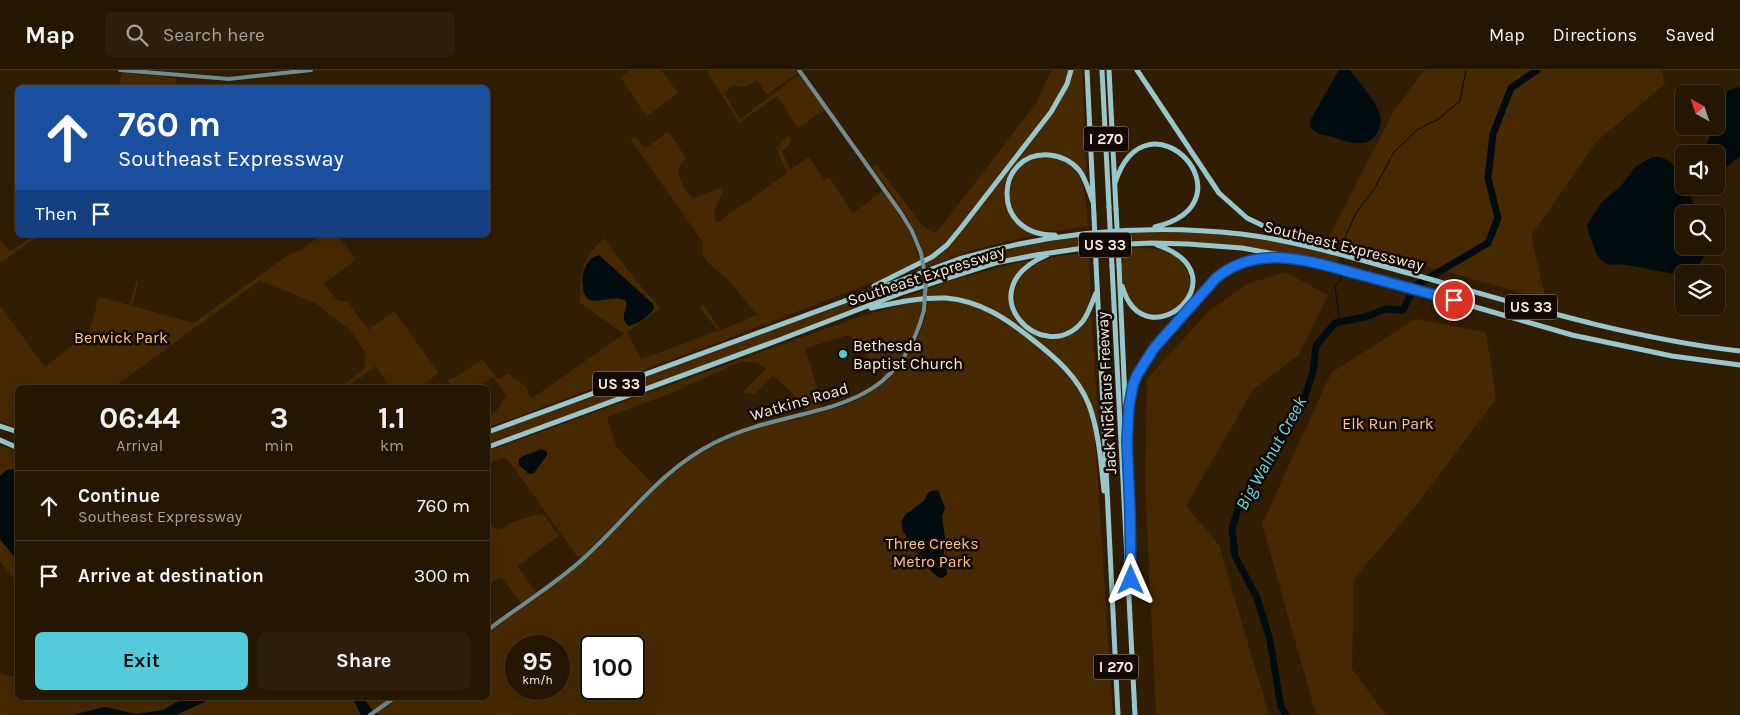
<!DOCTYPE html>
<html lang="en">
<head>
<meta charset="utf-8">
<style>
  body { margin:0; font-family:Karla,sans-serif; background:#2d1f0c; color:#f1f3f6; height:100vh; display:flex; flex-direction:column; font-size:19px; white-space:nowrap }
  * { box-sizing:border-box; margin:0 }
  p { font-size:16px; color:#a39f99 }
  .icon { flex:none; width:28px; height:28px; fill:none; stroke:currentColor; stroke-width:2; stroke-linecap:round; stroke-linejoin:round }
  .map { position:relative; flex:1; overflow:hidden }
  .panel { position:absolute; left:15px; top:315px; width:475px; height:315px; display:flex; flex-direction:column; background:#251602; border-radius:8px; box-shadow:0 5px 20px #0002,0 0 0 1px #423524 }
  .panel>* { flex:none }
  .banner { position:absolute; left:15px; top:15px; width:475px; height:152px; border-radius:8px; box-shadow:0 5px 20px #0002,0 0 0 1px #423524; background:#1a4fa0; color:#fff; overflow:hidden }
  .needle { width:32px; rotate:320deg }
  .controls { position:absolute; left:1675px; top:15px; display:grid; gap:10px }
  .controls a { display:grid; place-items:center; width:50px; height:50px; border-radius:8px; background:#251602; box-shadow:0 5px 20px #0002,0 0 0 1px #423524; font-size:25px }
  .speed { position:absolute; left:505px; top:565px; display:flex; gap:10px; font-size:25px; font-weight:700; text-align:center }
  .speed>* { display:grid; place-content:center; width:65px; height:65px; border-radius:50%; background:#251602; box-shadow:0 5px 20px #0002,0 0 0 1px #423524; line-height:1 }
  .speed small { font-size:12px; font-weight:400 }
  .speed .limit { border:2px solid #111; border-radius:8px; background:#fff; color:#111 }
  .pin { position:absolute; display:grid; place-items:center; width:42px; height:42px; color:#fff; margin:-21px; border:2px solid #fff; border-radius:50%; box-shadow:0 1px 5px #0007 }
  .me { position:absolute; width:55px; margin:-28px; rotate:0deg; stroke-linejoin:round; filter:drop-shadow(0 0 4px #0008) }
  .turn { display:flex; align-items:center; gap:18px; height:105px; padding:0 20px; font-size:22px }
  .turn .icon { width:65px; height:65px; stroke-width:2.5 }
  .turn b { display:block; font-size:35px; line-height:42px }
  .then { display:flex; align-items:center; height:48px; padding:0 20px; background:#0003; gap:10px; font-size:19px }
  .eta { display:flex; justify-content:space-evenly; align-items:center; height:85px; text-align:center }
  .eta b { font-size:30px; font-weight:700; line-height:35px }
  .primary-button { display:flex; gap:10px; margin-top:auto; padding:10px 20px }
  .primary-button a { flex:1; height:58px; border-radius:8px; background:#53cbda; color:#111; font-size:20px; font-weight:700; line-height:58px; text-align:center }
  .primary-button a+a { background:#2d1f0c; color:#f1f3f6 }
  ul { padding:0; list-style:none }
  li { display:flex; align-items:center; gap:15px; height:70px; padding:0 20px; border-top:1px solid #423524 }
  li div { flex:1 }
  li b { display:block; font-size:19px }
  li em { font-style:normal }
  header { display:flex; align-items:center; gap:30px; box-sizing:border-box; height:70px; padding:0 25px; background:#251602; border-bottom:1px solid #423524 }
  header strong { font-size:24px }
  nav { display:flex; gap:28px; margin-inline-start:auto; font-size:18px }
  .search { width:350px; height:45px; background:#2d1f0c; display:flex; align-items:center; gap:12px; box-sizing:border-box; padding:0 18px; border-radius:8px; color:#a39f99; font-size:19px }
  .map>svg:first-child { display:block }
  .green { fill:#462900; fill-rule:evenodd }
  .water { fill:#000c0f }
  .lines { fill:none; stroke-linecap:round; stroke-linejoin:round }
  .stream { stroke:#000c0f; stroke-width:1 }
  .river { stroke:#000c0f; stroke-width:7 }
  .secondary { stroke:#708d91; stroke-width:4 }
  .highway { stroke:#98c6cd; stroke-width:5 }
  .secondary-bridge { stroke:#708d91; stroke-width:4 }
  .highway-bridge { stroke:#98c6cd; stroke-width:5 }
  .route-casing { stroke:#114b97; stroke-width:12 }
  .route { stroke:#1a73e8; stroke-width:9 }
  .poi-dot { fill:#53cbda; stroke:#120902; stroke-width:2 }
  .labels { text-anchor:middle; stroke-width:5; stroke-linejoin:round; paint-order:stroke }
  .shield { fill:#120902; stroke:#b4a89b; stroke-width:1 }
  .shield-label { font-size:15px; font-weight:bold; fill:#faecdd }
  .street-label { font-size:16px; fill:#faecdd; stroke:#120902 }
  .park-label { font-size:16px; fill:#ffc685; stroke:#120902 }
  .poi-label { font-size:16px; fill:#faecdd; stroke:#120902; text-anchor:start }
  .water-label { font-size:18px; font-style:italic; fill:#68dae9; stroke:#120902 }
</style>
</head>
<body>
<header>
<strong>Map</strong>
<div class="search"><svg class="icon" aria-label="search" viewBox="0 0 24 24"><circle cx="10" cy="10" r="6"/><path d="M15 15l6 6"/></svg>Search here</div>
<nav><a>Map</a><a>Directions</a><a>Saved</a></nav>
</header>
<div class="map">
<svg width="1740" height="645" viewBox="0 0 1740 645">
  <rect width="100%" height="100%" fill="#311d03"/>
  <path class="green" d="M630,0H661L678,23L647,46L620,7Z
    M709,0H796L798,2L767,25L757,10L745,17L734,15L724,23L740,49L799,5L825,39L798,58L777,26L739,53L707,1Z
    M1051,0H1069L1064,14L1048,42L949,169L927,188L900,202L719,272L488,357V345L498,339L506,325L493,307L478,317H454L448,310L458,306L482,289L497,309L508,304L526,317L531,329L624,264L580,233C580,203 581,189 604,168L637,212L661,238L627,262L641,289L718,261L700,237L703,235L721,260L757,245L728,210L707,192L702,184V171L631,70L632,68H636L643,76L646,78L666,63L670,64L686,88C683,91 680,95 679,99C677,108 687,123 693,129L720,118L723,120C720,129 710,145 717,153L787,103L776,77L788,66L791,68L790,74L782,81L790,100L809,87L824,110L829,107L853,143L883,121C898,141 913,162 918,187H924C917,154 892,124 872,98L876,95L923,156L934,163L938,161L1037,32Z
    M1073,0H1082L1087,113C1082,105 1077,94 1069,89C1022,58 971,134 1034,165L976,179L916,201L936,186L1047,50Z
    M1425,0H1662L1665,14L1597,71L1531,166L1546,230L1328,168L1395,39Z
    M123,3L177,8L176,17L119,14L121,6Z
    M1045,86C1087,92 1085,122 1088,156C1071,158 1048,165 1031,158C1004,146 1003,108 1027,92C1032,89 1039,88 1045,86Z
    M1140,162C1170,162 1199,162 1229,165C1266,169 1302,178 1339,187L1337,195C1202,162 1092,162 958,202L488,374V364L947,196L1029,174L1104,163Z
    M35,165H40L0,193V169L10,182Z
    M320,165H338L356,189L324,214L337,230L348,232L368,260L394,241L439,303L420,317H389L376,296L347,317H340L364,299L366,284L351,261L315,233L260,210L114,317L18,318L17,358L0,351V236L45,297L89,262L99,227L130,235L136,211L138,212L132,236L194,253L288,185L300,181Z
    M1121,179C1136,179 1154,176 1167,182C1176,186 1182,191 1186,199C1208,238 1136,269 1123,214C1121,203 1122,191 1121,179Z
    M1089,183C1089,201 1093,223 1087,240C1083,250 1075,257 1065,261C1019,277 992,213 1040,192C1054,185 1073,185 1089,183Z
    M1029,190V191C988,220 1020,281 1063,267C1071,264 1080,259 1085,252C1087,249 1089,245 1091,243L1099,360H1098L1073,304L1063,293L1020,257L998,242L987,236L961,228L901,231L900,229L955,209Z
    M1285,202L1328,225L1299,284L1253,320L1186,436L1219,475L1269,645H1156L1145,414L1147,309L1209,241L1247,214Z
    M929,230C943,230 957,230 971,234C992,241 1009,254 1026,267C1063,296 1088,320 1095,368L1113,645H0V604L17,607L18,628H488V562C512,544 539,528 562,508C624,453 664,391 746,362C762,356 780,350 798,350L800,347C812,344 825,342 837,338C875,326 907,297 921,260C924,250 928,241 929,230ZM516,576H559V619H516ZM591,576H634V619H591Z
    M923,231C919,261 906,286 885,307L849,265L805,278L821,331L820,333L821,338L806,342L801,332L773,305L755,324L743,322L766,299L758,293L742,291L672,323L607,347L617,378L653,414L583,486L579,487L576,485L509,391L504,388L488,393V381L855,248L890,238Z
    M1415,249L1486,262L1496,329L1418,433L1354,509L1352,599L1386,645H1316L1262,454L1331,303Z
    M0,375L18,382L17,399L7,400L0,406Z
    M537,444L544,445L559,466L517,496L536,522L521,533L501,507L488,515V454L499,460L513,452Z
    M0,469L17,490V513L0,491Z"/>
  <path class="water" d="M1339,0H1350C1359,12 1380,35 1381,50C1381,55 1379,61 1376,65C1365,79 1347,72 1333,67C1324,65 1315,64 1309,56L1311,49Z
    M1740,17V86L1716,106V84H1705C1707,66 1715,62 1718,48C1720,41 1718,32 1723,26C1727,20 1734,18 1740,17Z
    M1652,87C1668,86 1672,93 1679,104C1682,109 1684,111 1684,116H1687L1697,144H1684V176H1708C1694,228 1642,188 1608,195L1600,189L1597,185L1589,164L1587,155L1602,132L1621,116L1635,97Z
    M599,185L653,234L654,238C650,246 638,254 629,256C618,248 628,241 626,231C611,222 586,243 583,218C582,211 582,204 585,198C587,192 592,187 599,185Z
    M541,379L547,382V385L534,403L529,404L519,395V389L521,387Z
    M16,399H18L17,490L0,469V406L7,400Z
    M938,420L945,438L942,446L946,476C940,484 947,494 947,504L944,507L940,508L932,502L921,486L913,479L903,461L901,452L905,445L925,430L926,425L931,421Z
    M184,628H213L176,645H72L105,637L136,644L163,640Z
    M350,628H364L371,639L379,645H361L354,631Z"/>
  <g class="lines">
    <path class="stream" d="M1344,184L1346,165L1357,141L1373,121L1394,82L1418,59L1437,50L1460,31L1466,0
      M1342,199L1343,188
      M1340,252L1335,217L1340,210L1341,203"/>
    <path class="river" d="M1286,645L1281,637L1270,570L1257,528L1235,486L1232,458L1241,430L1269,391L1303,332L1313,302L1316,276L1335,253L1365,247L1386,239L1403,240L1415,216L1488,173L1498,148L1488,108L1493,64L1511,18L1537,0"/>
    <path class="secondary" d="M120,0L229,9L311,0
      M799,0L901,143L912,161L921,183
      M488,560C519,536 556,514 585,487C629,447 659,401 714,373C798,330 894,356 924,240
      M370,645L394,628"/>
    <path class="highway" d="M1087,0L1094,146
      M1102,0L1109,137
      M1109,0L1116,139
      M1137,0L1219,123L1247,148L1295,171
      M1115,113C1147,14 1258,132 1155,157
      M1055,165C989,166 995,81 1049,85C1061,86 1071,91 1079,100C1086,109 1089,122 1093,132
      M1047,185C965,220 1043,300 1083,251C1089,243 1092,232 1096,223
      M1096,193L1118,645
      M1119,195L1130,441L1131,513
      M1112,196L1135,645
      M874,216L932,187L947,175L961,158L1051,42L1067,14L1071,0
      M1122,216C1145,294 1246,205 1157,175
      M871,238C895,233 921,227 946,228C981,231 1007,249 1033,270C1056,288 1078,307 1089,335C1099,362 1101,393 1104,421
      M1128,340L1133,315L1148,287L1211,213L1226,200L1243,193L1281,187
      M0,356L18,362
      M488,362L959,189C1051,162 1145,153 1241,164C1298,171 1353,188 1408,203C1518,234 1627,268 1740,281
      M0,370L18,378
      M488,377L779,270L904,222L960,204L995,193L1036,185L1104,175L1152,173L1188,174L1242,178L1286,186L1437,226L1572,265L1672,286L1740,295"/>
    <path class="secondary-bridge" d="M921,183L926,210L924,240"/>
    <path class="highway-bridge" d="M1109,137L1112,196
      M1116,139L1119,195
      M1094,146L1096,193"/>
  </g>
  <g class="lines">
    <defs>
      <path id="route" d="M1131,510L1130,441L1127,370L1129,336L1133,315L1137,305L1154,278L1216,208C1259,172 1313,192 1361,205C1392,213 1423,222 1454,230"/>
    </defs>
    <use href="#route" class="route-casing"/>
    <use href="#route" class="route"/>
  </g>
  <circle class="poi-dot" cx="843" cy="284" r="5"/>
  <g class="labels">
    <g class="shield">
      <rect x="1083.5" y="56.5" width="45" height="25" rx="4"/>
      <rect x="1079" y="162.5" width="52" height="25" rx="4"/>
      <rect x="1505" y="224.5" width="52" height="25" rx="4"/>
      <rect x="593" y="301.5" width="52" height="25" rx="4"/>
      <rect x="1093.5" y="584.5" width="45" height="25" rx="4"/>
    </g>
    <g class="shield-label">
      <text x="1106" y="74">I 270</text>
      <text x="1105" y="180">US 33</text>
      <text x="1531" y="242">US 33</text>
      <text x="619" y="319">US 33</text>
      <text x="1116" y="602">I 270</text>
    </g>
    <g class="street-label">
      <text transform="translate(1344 175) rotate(14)" y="6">Southeast Expressway</text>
      <text transform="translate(926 205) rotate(-18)" y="6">Southeast Expressway</text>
      <text transform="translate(1106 323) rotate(-93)" y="6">Jack Nicklaus Freeway</text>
      <text transform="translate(799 331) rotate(-16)" y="6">Watkins Road</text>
    </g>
    <g class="park-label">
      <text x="121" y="273">Berwick Park</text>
      <text x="1388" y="359">Elk Run Park</text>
      <text x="932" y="479">Three Creeks<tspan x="932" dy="18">Metro Park</tspan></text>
    </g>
    <g class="poi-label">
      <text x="853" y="281">Bethesda<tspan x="853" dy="18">Baptist Church</tspan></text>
    </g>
    <g class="water-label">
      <text transform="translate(1271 383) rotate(-61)" y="6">Big Walnut Creek</text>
    </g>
  </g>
</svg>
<div class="controls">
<a><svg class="needle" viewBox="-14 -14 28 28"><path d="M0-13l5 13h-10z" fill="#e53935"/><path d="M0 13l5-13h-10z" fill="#a39f99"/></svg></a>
<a><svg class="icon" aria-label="sound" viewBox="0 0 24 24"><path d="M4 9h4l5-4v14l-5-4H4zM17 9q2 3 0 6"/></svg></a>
<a><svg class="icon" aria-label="search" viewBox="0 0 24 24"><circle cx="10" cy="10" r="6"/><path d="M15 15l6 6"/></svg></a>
<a><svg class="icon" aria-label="layers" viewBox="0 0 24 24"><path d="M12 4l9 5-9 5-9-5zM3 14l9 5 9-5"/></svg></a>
</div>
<div class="speed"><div>95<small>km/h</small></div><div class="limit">100</div></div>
<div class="pin" style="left:1454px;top:230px;background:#d93025"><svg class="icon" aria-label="arrive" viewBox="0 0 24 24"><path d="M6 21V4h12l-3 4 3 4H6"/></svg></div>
<svg class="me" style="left:1131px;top:510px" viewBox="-20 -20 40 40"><path d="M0-17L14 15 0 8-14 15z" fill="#1a73e8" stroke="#fff" stroke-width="4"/></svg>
<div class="banner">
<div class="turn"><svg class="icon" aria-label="ahead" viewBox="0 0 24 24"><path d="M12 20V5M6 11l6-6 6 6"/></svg><div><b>760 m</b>Southeast Expressway</div></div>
<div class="then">Then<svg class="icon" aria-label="arrive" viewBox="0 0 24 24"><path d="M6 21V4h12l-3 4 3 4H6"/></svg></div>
</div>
<section class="panel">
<div class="eta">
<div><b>06:44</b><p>Arrival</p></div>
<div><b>3</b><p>min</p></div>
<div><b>1.1</b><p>km</p></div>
</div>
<ul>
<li><svg class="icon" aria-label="ahead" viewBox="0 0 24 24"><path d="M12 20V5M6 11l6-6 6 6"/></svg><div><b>Continue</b><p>Southeast Expressway</p></div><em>760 m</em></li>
<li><svg class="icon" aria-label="arrive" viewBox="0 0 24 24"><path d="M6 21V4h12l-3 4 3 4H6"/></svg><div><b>Arrive at destination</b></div><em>300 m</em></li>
</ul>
<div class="primary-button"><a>Exit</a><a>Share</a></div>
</section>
</div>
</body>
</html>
